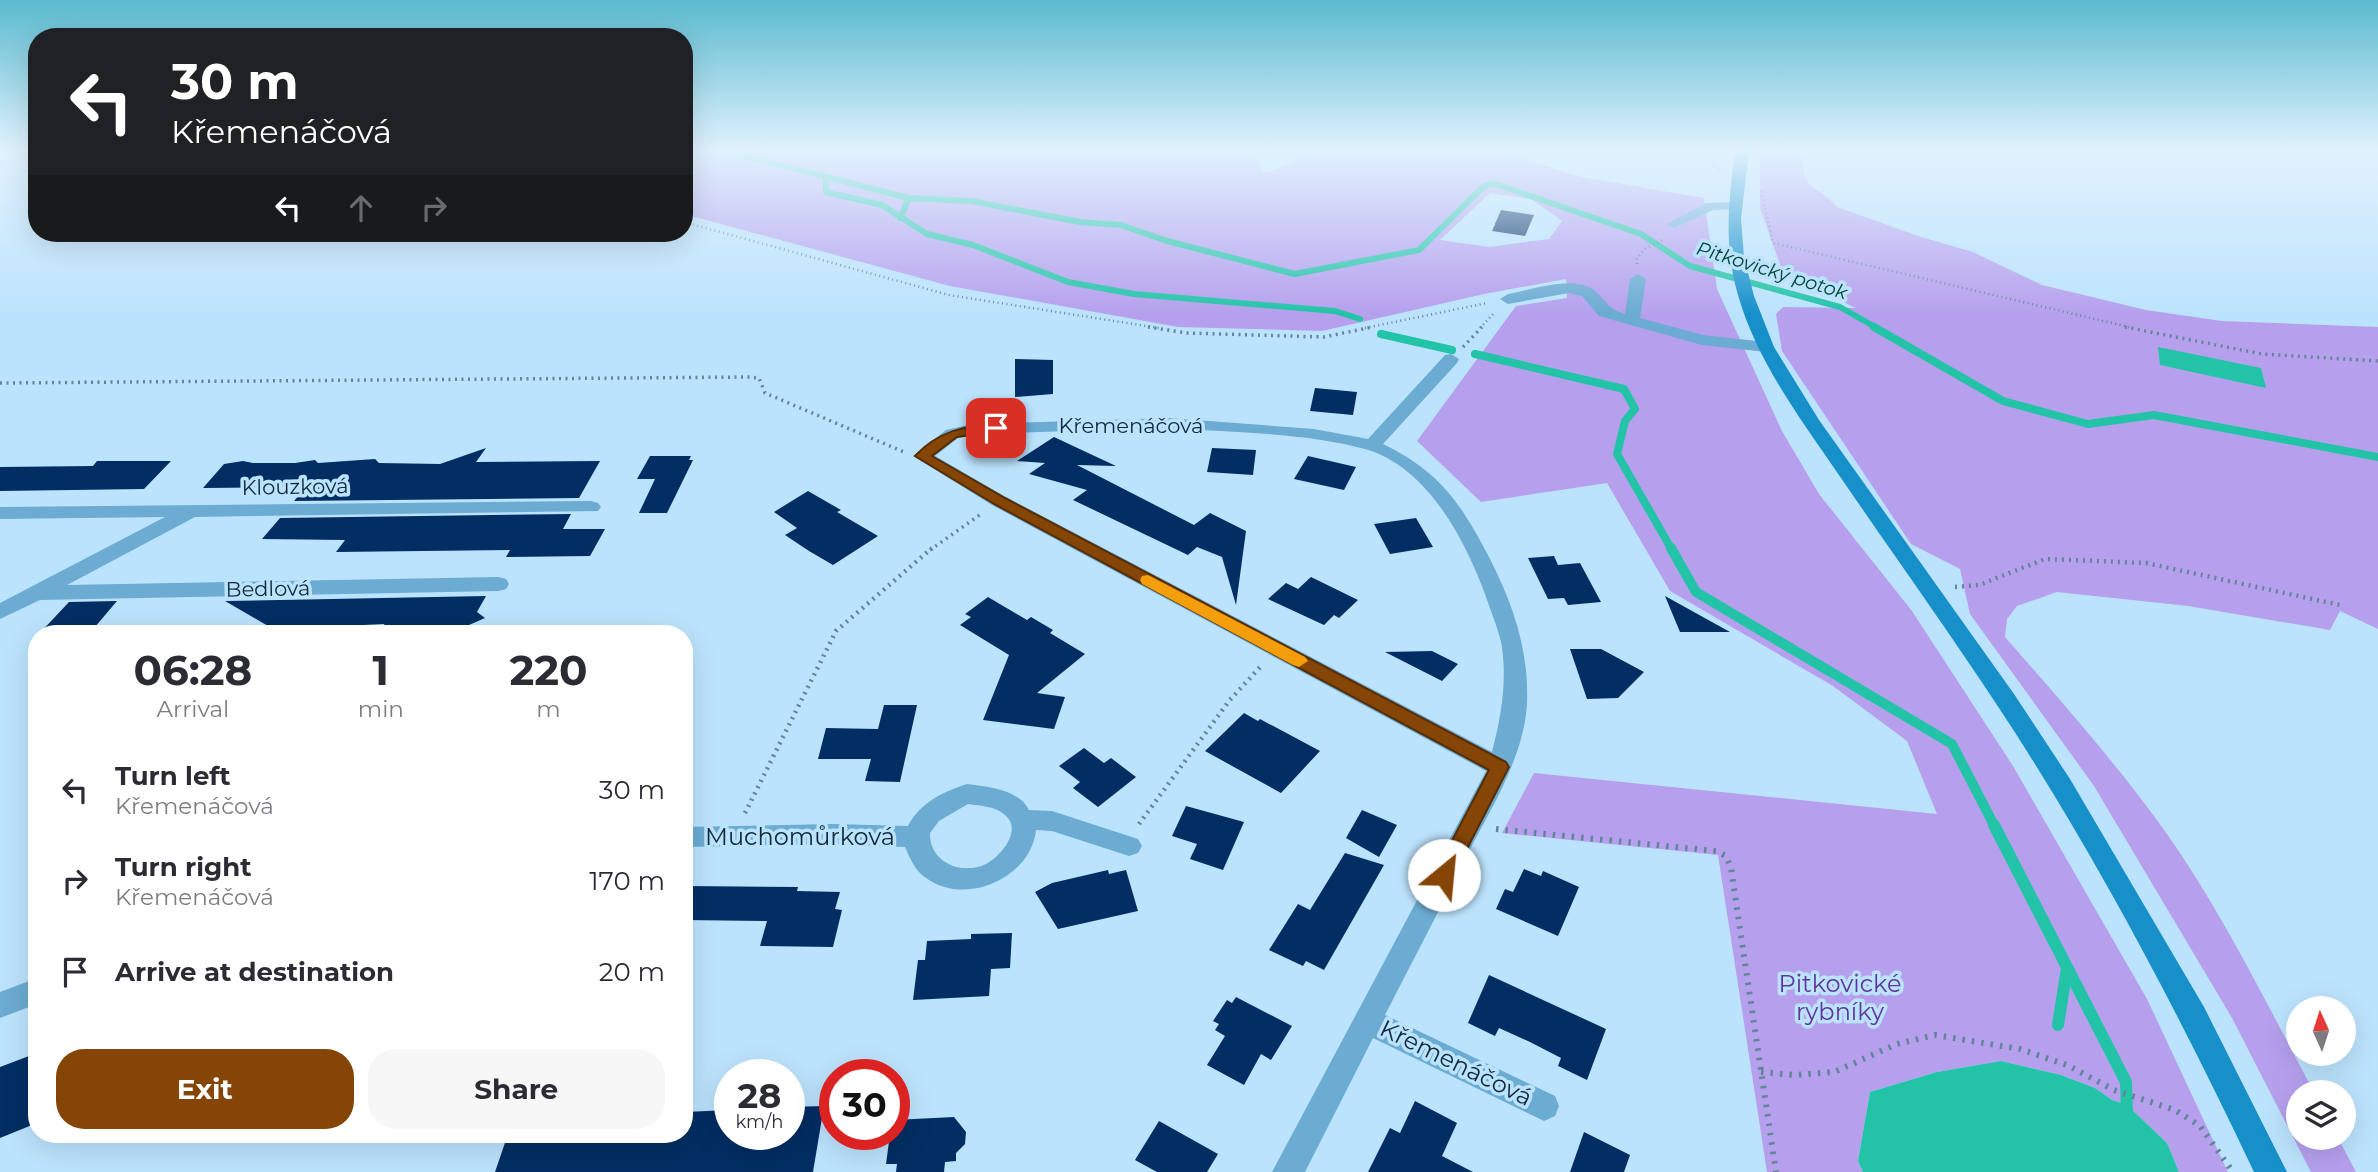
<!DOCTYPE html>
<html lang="en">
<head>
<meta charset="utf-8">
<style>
  body { margin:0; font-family:Montserrat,sans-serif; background:#f7f7f7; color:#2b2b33; height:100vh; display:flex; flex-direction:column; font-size:26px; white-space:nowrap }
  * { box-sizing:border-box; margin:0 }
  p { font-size:23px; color:#7c7c81 }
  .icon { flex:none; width:38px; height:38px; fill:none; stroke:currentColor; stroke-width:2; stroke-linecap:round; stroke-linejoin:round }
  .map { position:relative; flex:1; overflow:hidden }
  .details { position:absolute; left:28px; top:625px; width:665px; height:518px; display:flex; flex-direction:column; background:#fff; border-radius:28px; box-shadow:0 7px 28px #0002 }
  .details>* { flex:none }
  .top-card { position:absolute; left:28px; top:28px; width:665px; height:214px; border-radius:28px; box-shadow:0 7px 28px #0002; background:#202124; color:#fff; overflow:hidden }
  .needle { width:46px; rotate:357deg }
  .fabs { position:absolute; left:2286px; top:996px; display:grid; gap:14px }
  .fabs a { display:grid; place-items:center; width:70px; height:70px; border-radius:50%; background:#fff; box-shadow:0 7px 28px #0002; font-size:35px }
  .speed { position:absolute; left:714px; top:1059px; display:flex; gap:14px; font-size:35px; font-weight:700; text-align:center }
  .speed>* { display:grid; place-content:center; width:91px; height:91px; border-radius:50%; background:#fff; box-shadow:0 7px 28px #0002; line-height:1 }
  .speed small { font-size:18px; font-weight:400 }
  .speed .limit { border:10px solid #d22; background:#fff; color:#111 }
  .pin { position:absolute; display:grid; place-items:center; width:60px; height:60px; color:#fff; margin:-30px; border-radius:14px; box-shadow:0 4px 10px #0006 }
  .me { position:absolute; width:77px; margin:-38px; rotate:28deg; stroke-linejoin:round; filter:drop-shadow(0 0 5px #0008) }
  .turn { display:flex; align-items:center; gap:24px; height:147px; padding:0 28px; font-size:32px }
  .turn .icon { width:91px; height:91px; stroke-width:2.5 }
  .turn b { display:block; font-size:49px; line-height:60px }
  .lanes { display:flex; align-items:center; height:66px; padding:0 28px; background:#0003; justify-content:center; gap:35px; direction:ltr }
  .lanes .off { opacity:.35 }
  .eta { display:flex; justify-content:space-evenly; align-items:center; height:119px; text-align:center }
  .eta b { font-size:42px; font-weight:700; line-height:49px }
  .cta { display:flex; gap:14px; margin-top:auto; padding:14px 28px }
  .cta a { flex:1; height:80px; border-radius:28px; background:#844507; color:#fff; font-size:28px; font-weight:700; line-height:80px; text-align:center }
  .cta a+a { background:#f7f7f7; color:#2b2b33 }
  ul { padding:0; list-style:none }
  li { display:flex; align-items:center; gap:21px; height:91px; padding:0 28px }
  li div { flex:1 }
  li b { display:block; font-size:26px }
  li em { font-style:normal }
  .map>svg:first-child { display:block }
  .green { fill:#b6a0ee; fill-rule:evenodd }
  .water { fill:#23c3a7 }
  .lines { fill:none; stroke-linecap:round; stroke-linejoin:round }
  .stream-far3 { stroke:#23c3a7; stroke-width:6 }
  .stream-far2 { stroke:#23c3a7; stroke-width:8 }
  .stream-far1 { stroke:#23c3a7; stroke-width:10 }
  .stream { stroke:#23c3a7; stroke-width:12 }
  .building { fill:#022e63 }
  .path-far3 { stroke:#63859a; stroke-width:2.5; stroke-dasharray:1 3.5; stroke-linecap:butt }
  .path-far2 { stroke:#63859a; stroke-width:3.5; stroke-dasharray:2 4.5; stroke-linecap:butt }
  .path-far1 { stroke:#63859a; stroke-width:4.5; stroke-dasharray:2 5; stroke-linecap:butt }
  .path { stroke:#63859a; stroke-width:6; stroke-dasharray:2.5 7; stroke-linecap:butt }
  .street { fill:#6cabd2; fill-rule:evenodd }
  .secondary { fill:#1790ca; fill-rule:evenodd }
  .route { fill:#844507; stroke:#562d05; stroke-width:2 }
  .slow { fill:#f59e0b }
  .labels { text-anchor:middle; stroke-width:7; stroke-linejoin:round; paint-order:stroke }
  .far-water-label { font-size:19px; font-style:italic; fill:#024539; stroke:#bce3fd }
  .street-label { font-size:21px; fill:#0f2b3b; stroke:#bce3fd }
  .near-street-label { font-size:24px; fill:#0f2b3b; stroke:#bce3fd }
  .near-park-label { font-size:24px; fill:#5e369e; stroke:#bce3fd }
</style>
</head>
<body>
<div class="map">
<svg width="2378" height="1172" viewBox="0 0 2378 1172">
  <rect width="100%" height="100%" fill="#bce3fd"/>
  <path class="green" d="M684,150H892L920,157L898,150H1254L1262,171L1269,172L1317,150H1494L1582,177L1704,198L1717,289L1782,431L1819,494L1912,611L2013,766L2147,999L2228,1172H2179L2167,1143L2127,1105L2112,1100L2095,1088L2061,1075L2001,1061L1937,1072L1870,1092L1858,1161L1863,1172H1767L1718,855L1502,833L1534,773L1937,814L1907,741L1833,686L1670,591L1607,483L1481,502L1417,441L1516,306L1567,298L1566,279L1484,294L1322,331L1178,327L950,286L684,214ZM1490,193L1531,199L1562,221L1549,239L1489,247L1440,240Z
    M1760,150H1804C1798,192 1816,182 1837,207L1921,237L1973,252L2042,285L2146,310L2222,321L2378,327V629L2340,611L2330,630L2188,606L2057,592L2017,606L2007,619L2005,637C2061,701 2117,764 2167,834C2224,915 2267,1005 2314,1092H2298V1138H2338L2356,1172H2311L2232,1018L2094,786L1970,614L1960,569L1911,544L1782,351L1776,314L1783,307L1856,308L1783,273L1760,208Z"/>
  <path class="water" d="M2158,347L2261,368L2266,388L2160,365Z
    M2001,1061L2061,1075L2095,1088L2112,1100L2127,1105L2167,1143L2179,1172H1863L1858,1161L1870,1092L1937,1072Z"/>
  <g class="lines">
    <path class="stream-far3" d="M722,150L909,198L971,201L1080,222L1121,225L1167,241L1295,274L1419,250L1483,187L1493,183L1641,234L1690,266L1840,307L1877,328
      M826,178V192L882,205L927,234L973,245L1068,282L1134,294L1335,311L1360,319
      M900,218L909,198"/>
    <path class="stream-far2" d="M1874,327L2003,401L2088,424L2154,415L2378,457
      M1381,334L1452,350
      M1475,354L1624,389L1635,409L1625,421L1617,454L1672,550"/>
    <path class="stream-far1" d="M1671,548L1696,592L1952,744L1995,827"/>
    <path class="stream" d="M1994,825L2126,1082L2127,1114
      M2058,1025L2067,968"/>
  </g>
  <path class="building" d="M1501,210L1534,215L1525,236L1492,231Z
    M1015,359L1053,360V394L1015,397Z
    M1315,388L1357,392L1353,415L1310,411Z
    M1054,437L1116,466L1077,465L1194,525L1210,513L1246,531L1236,605L1222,557L1197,547L1188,555L1073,500L1087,490L1029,474L1045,463L1017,461Z
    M486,448L476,462L600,461L579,498L294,501L306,487L203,488L224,464L243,461L253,463H295L315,460L318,463L375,459L379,463L440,464Z
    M1212,448L1256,450L1253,475L1207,472Z
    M650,456H691L689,460H693L667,513H639L655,479H637Z
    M1308,456L1356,467L1344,490L1294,479Z
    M97,461H171L144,489L0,491V467L93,466Z
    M808,491L841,510L837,512L878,536L833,565L809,551L785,535L797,528L774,512Z
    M571,514L563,529H605L590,556L506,557L510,550L336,552L345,540L262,539L280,518Z
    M1416,518L1433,547L1390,554L1374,524Z
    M1554,556L1558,565L1580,563L1601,602L1568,605L1564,598L1548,599L1528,558Z
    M1311,577L1358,600L1339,618L1334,615L1324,625L1268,599L1286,583L1298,589Z
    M486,596L477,612L485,618L469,625L465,634H424L427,629L388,631L384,624L283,629L280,633L225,601Z
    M1665,596L1730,632H1680Z
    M988,597L1027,620L1031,617L1053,630L1050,633L1085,654L1037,693L1065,697L1054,729L983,720L1009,655L960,625L971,617L965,614Z
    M117,601L89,634H39L69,602Z
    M1570,649H1601L1644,672L1618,698L1587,699Z
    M1432,651L1458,664L1442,681L1385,652Z
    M884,705H917L900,782L865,781L871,759H818L826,728L878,729Z
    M1244,713L1258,721L1260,719L1320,751L1281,793L1205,751Z
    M1084,748L1104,763L1111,758L1136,777L1098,807L1073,788L1080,782L1059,766Z
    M1186,806L1244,822L1223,870L1190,859L1197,844L1172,836Z
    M1362,810L1397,825L1379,857L1346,838Z
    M1345,853L1384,865L1324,970L1306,961L1303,966L1269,950L1298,904L1310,910Z
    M1524,869L1541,876L1543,871L1579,887L1558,936L1496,909L1505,889L1513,892Z
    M1108,870L1109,874L1126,870L1138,911L1058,929L1035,892L1052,883Z
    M684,886L798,887L797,891L840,892L835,909L842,910L833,947L760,946L767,921L684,920Z
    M1012,933L1010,968L991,969L989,996L913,1000L918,960H925L927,941L971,939V934Z
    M1489,975L1606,1029L1587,1080L1558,1066L1561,1058L1530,1042L1499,1028L1495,1036L1468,1023Z
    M1236,997L1292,1026L1271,1060L1261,1054L1244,1085L1207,1065L1225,1036L1215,1030L1219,1024L1213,1021L1227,1000L1232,1003Z
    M37,1053V1123L0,1138V1067Z
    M1415,1101L1457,1123L1442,1156L1473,1172H1368L1390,1128L1400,1133Z
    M824,1106L813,1172H495L508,1134H684V1112L730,1110V1134H789V1107Z
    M954,1117L966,1132L965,1144L956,1153V1161L945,1162L944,1172H896L897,1164H886L890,1134H894V1120Z
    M1159,1121L1218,1154L1207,1172H1157L1135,1160Z
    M1584,1132L1630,1155L1624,1172H1570Z"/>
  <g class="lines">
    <path class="path-far3" d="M1718,154L1713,165L1719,170
      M0,164L25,150
      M1761,191L1773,243L2133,328
      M684,222L949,295L1159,328
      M1637,264V258L1645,249L1664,239
      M1365,328L1487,303
      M1480,328L1495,312"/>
    <path class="path-far2" d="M1148,327L1187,333L1324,337L1373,327
      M2125,327L2262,354L2378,361
      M1463,347L1482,327
      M0,383L750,377L759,378L765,393L904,452
      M930,550L981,514"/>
    <path class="path-far1" d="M1955,587L1979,585L2045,559L2146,563L2340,605
      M745,813L836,631L932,548
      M1139,824L1229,701L1262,665"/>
    <path class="path" d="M1496,829L1716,851L1726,856L1731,868L1776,1172
      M1761,1072L1794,1075L1834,1072L1897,1044L1935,1035L2020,1049L2067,1065L2114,1090L2175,1110L2200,1126L2233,1172"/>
    <path class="street" d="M1735,202L1742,206L1740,209L1713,210L1674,228L1667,224L1706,203Z
      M1638,274L1646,279L1640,318L1703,335L1766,342L1774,347L1766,352L1702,345L1599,316L1582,296L1569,293L1508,304L1500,299L1508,294C1532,290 1574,274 1595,291C1608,302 1606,308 1625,314L1630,279Z
      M1451,354L1459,359L1457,363L1383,444C1440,472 1460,502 1489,557C1513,604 1529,650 1527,703C1524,758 1491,808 1467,855C1440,909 1412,962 1385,1015L1555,1096L1559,1106L1555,1116L1544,1121L1373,1038L1305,1172H1272L1486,771L992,505L913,456L946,430L972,424L1169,418L1314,429L1368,439L1445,355ZM1169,428C1233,433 1302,432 1365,449C1432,468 1471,551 1491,611C1495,622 1500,635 1502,647C1507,684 1501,716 1492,752L1006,497L935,456L958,438L972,434Z
      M591,501L598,503L601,507L598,511L195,517L67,585L499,577L506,579L509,584L506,589L499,591L40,600L0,619V603L165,517L0,519V507Z
      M967,784C989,787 1018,789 1029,810L1052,811L1138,839L1142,846L1138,853L1129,856L1052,831L1036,830C1031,878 966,907 926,878C915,871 910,858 905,847L833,844L684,847V827L833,824L908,826C920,803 942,792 967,784ZM968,804C981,806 995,806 1005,815C1023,830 1001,856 986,864C961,876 929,862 930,833L939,821Z
      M37,978V1004L0,1018V992Z"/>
    <path class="secondary" d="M1735,150H1749L1741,219L1744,257L1754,296L1774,347L1819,420L2014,694L2070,779L2204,1007L2287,1172H2254C2178,1012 2095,853 1997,705C1947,629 1893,554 1841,478C1802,421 1757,362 1738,295C1723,244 1729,201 1735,150Z"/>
  </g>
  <linearGradient id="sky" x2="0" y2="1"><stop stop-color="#59bace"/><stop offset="0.48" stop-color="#e1f2fe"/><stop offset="1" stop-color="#e1f2fe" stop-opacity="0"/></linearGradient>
  <rect width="2378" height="314" fill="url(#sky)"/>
  <path class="route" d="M996,424L1001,425V431L957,437L932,456L1005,498L1506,762L1509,767L1451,880L1444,883L1437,880L1434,875L1489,770L994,504L915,456C937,432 965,425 996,424Z"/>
  <path class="slow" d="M1148,575L1305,657L1308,661L1299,667L1293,665L1142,584L1140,580L1142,576Z"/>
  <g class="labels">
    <g class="far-water-label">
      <text transform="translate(1772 270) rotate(17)" y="7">Pitkovický potok</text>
    </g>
    <g class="street-label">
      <text x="1131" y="433">Křemenáčová</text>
      <text transform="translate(295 487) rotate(-1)" y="7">Klouzková</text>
      <text transform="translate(268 589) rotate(-1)" y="7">Bedlová</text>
    </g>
    <g class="near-street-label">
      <text x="800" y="845">Muchomůrková</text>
      <text transform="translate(1456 1063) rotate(26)" y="8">Křemenáčová</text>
    </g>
    <g class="near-park-label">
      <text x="1840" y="992">Pitkovické<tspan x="1840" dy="28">rybníky</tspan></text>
    </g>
  </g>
</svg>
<div class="fabs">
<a><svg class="needle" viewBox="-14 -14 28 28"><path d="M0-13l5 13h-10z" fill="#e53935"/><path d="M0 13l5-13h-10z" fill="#7c7c81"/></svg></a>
<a><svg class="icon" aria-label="layers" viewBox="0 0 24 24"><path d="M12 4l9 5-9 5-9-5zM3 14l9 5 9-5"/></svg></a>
</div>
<div class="speed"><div>28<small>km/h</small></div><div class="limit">30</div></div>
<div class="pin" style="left:996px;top:428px;background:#d93025"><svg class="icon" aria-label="arrive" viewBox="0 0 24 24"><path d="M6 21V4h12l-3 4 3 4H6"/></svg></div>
<svg class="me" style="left:1444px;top:875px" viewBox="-20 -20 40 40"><circle r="19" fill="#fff"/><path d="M0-13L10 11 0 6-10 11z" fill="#844507"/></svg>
<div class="top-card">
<div class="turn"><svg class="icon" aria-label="left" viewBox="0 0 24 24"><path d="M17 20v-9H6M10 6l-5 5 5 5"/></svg><div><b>30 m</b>Křemenáčová</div></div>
<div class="lanes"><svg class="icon" aria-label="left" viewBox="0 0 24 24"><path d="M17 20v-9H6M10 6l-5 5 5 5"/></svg><svg class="icon off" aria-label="ahead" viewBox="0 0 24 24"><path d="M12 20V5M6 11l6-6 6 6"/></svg><svg class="icon off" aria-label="right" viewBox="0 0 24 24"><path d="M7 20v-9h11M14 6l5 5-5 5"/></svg></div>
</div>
<section class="details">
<div class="eta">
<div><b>06:28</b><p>Arrival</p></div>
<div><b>1</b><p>min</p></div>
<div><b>220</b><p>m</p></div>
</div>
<ul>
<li><svg class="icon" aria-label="left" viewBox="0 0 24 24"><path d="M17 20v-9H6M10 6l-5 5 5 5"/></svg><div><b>Turn left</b><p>Křemenáčová</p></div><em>30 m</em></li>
<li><svg class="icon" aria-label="right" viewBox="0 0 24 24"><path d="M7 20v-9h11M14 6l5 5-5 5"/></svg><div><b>Turn right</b><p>Křemenáčová</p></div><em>170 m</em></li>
<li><svg class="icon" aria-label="arrive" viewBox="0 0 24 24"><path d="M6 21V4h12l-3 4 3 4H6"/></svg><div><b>Arrive at destination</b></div><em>20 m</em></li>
</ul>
<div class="cta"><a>Exit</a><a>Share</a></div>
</section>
</div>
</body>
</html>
